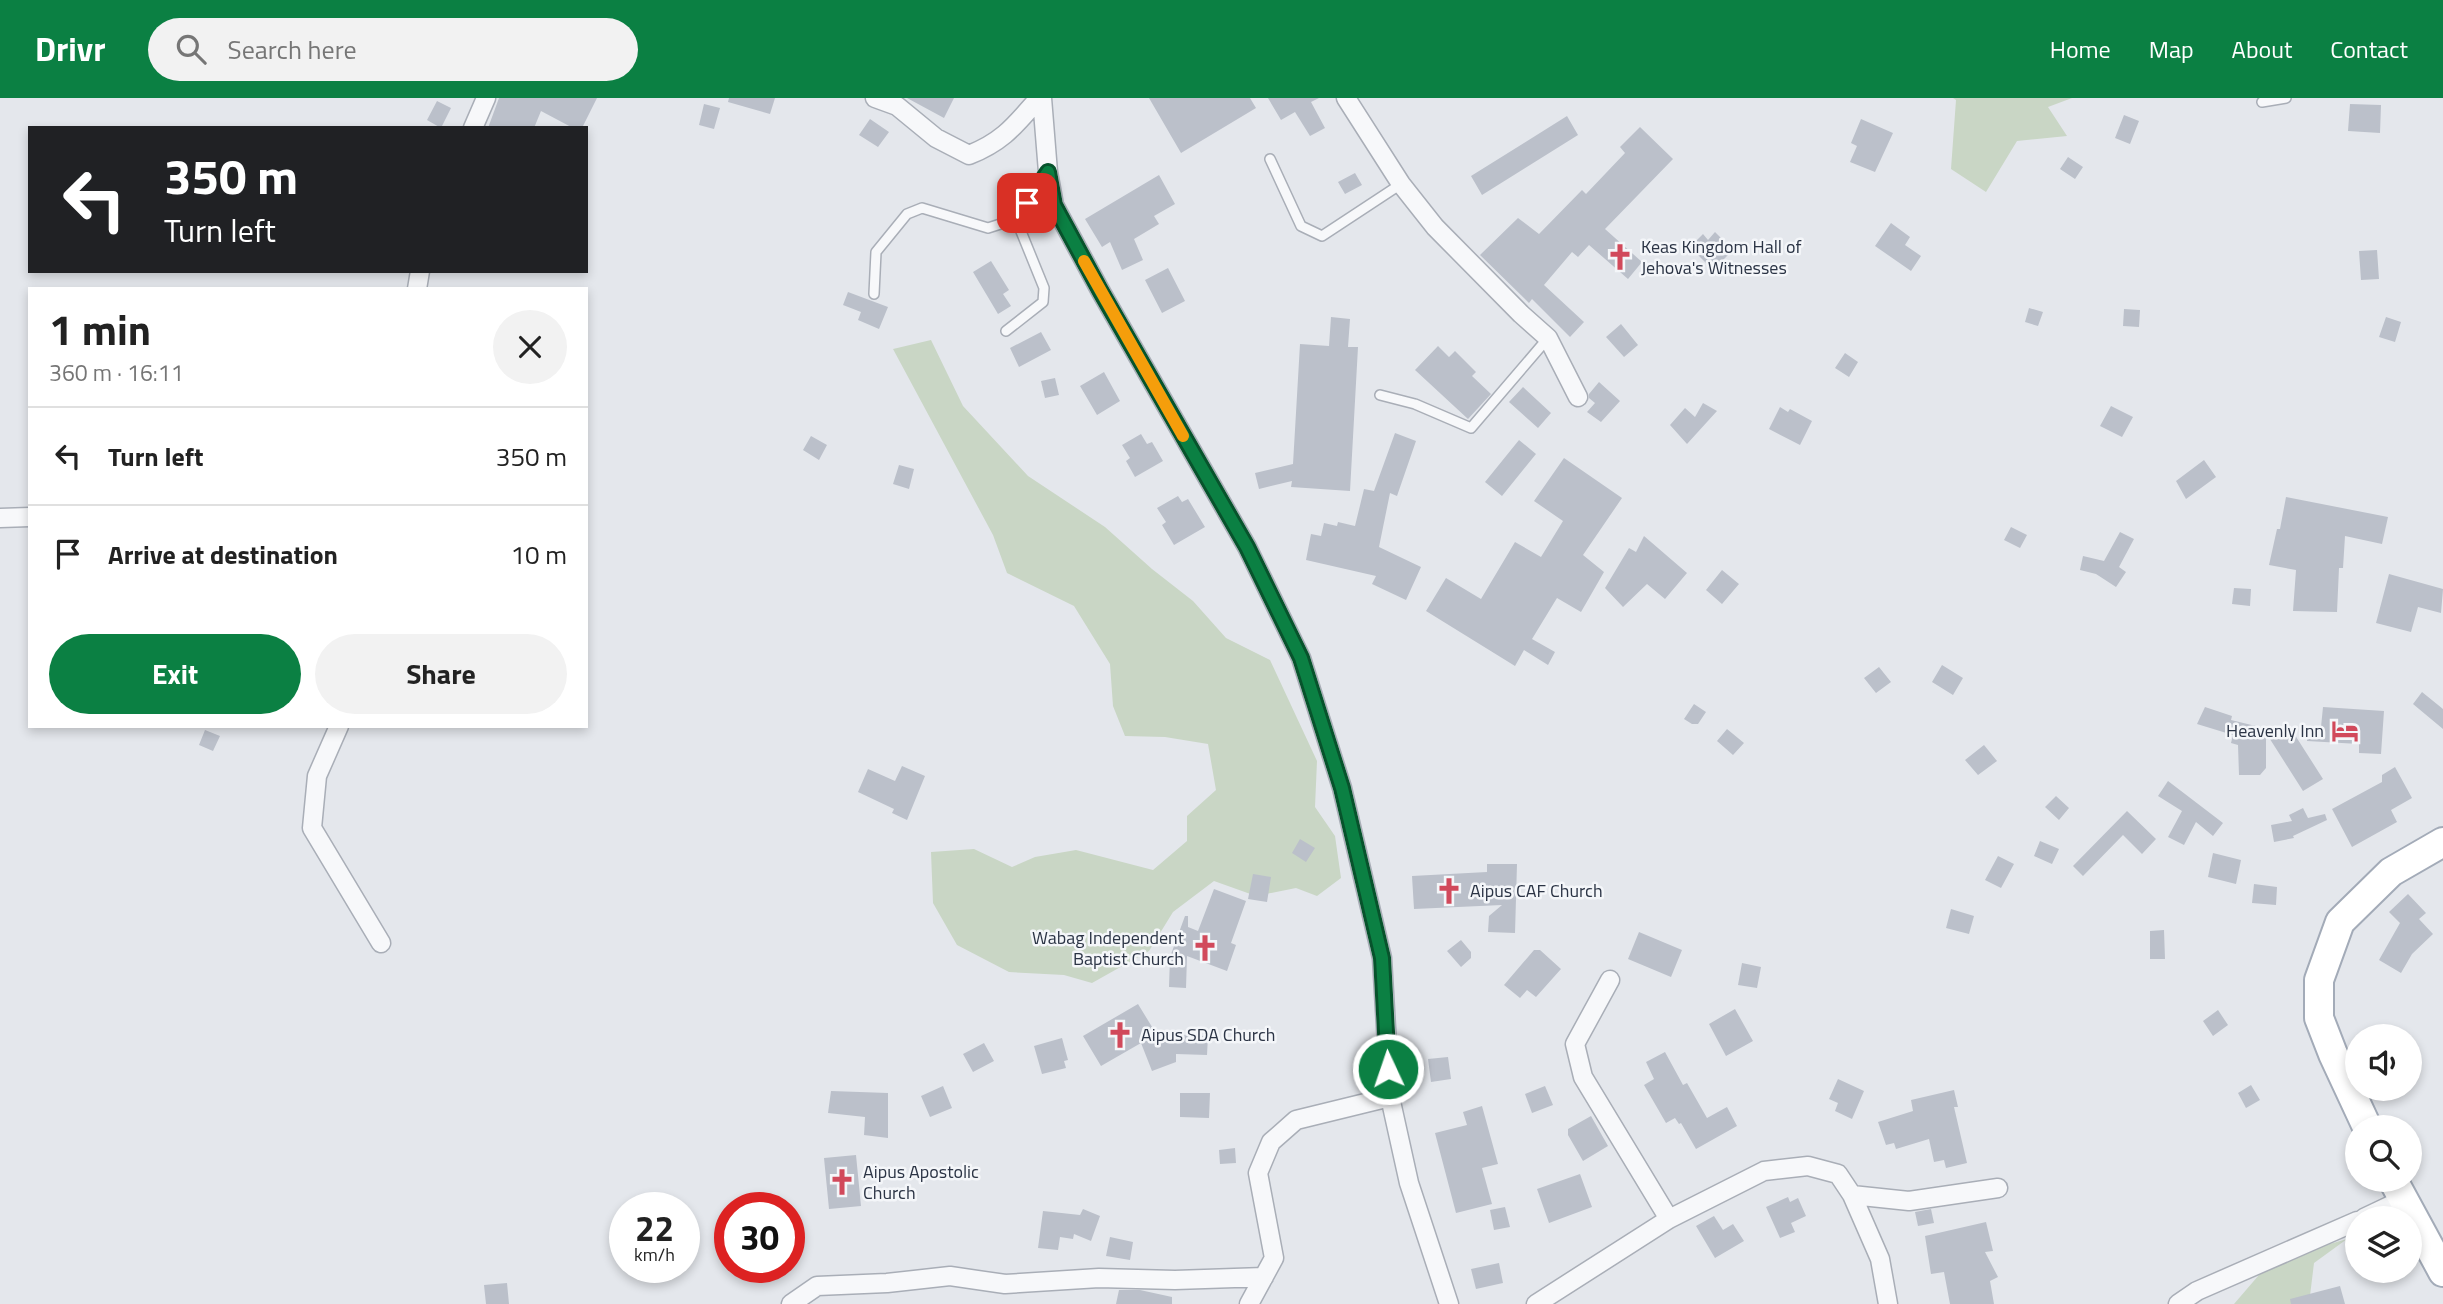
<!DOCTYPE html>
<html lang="en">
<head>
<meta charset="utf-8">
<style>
  body { margin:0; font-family:"Titillium Web",sans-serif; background:#f2f2f2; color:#222; height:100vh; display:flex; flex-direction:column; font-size:26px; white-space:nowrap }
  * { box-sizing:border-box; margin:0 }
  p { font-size:23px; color:#767676 }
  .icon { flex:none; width:38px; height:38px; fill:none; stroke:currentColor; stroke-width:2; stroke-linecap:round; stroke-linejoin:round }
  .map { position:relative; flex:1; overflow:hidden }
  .side { position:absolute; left:28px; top:189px; width:560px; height:441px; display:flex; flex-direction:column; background:#fff; border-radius:0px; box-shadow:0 4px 10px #0003 }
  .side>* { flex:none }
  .banner { position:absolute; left:28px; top:28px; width:560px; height:147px; border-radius:0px; box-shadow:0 4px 10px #0003; background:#202124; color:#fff; overflow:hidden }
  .controls { position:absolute; left:2345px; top:926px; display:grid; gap:14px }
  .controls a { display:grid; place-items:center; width:77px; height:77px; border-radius:50%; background:#fff; box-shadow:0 4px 10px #0003; font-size:35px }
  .speed { position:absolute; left:609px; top:1094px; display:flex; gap:14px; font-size:35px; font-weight:700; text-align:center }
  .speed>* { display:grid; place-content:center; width:91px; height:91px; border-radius:50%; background:#fff; box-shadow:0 4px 10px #0003; line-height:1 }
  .speed small { font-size:18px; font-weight:400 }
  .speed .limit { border:10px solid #d22; background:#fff; color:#111 }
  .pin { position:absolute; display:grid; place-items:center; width:60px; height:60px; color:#fff; margin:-30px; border-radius:14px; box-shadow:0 4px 10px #0006 }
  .me { position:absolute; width:77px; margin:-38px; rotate:357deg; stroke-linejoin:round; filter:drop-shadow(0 0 5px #0008) }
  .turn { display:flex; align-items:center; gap:24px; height:147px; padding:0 21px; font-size:32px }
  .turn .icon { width:91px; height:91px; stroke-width:2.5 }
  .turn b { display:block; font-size:49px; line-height:60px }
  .round { display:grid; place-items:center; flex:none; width:74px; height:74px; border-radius:37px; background:#f2f2f2 }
  .summary { display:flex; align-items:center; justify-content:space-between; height:119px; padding:0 21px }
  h1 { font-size:42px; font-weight:700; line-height:52px }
  .primary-button { display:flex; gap:14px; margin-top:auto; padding:14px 21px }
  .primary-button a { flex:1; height:80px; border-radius:42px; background:#0b8043; color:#fff; font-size:28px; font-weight:700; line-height:80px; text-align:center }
  .primary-button a+a { background:#f2f2f2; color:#222 }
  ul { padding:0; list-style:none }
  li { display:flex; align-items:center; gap:21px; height:98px; padding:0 21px; border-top:2px solid #e0e0e0 }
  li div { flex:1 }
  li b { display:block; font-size:26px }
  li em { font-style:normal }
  header { display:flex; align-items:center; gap:42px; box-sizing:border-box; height:98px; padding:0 35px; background:#0b8043; color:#fff }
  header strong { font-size:33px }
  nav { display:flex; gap:38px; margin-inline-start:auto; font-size:24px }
  .search { width:490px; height:63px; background:#f2f2f2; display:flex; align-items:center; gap:18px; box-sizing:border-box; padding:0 24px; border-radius:38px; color:#767676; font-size:26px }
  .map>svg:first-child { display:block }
  .green { fill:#c9d6c5 }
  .building { fill:#bbc0ca }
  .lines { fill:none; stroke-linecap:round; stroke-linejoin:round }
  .lane-casing { stroke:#a9aeb7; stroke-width:12 }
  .street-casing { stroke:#a9aeb7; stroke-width:21 }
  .primary-casing { stroke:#a3abb8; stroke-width:32 }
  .lane { stroke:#f7f8fa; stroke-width:9 }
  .street { stroke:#f7f8fa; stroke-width:18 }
  .primary { stroke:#fff; stroke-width:28 }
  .route-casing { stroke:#07532c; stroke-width:18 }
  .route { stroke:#0b8043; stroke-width:12 }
  .slow { stroke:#f59e0b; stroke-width:12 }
  .labels { text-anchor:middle; stroke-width:5; stroke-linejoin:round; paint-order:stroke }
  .poi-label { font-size:18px; fill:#2b3445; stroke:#f4f6f9; text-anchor:start }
</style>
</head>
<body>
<header>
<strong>Drivr</strong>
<div class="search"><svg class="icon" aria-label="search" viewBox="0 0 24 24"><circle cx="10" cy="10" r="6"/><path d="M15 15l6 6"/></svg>Search here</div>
<nav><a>Home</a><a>Map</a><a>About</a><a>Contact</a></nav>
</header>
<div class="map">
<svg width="2443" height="1206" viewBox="0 0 2443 1206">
  <rect width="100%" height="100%" fill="#e4e7ec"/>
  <path class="green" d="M1953,0H2072L2048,9L2067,38L2017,43L1986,94L1951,71L1956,2Z
    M931,242L963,308L1028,378L1105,429L1152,471L1193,503L1226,540L1270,562L1317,663L1315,709L1335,738L1341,780L1317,798L1296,790L1256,798L1214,783L1173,814L1149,853L1092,885L1064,877L1009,874L957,847L933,805L931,754L974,751L1012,769L1035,759L1076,752L1153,772L1187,743V718L1216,692L1208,646L1165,639L1125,638L1113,608L1110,566L1074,508L1007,475L993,437L893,251Z
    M2347,1141L2314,1165L2309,1206H2234L2271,1163Z"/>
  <path class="building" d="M499,0H597L582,30H573L541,13L534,30H488Z
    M729,0H775L770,16L728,4Z
    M907,0H954L944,20Z
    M1149,0H1250L1256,10L1181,55Z
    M1268,0H1319L1311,4L1325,30L1310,38L1295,14L1281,22Z
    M437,3L451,10L441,30L427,22Z
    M704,6L720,10L714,31L699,27Z
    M2350,6L2381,7L2380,35L2348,33Z
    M2124,17L2139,23L2130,46L2115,40Z
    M1567,18L1578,37L1482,97L1471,78Z
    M870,21L889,34L878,49L859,37Z
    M1861,21L1893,35L1875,74L1850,64L1857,48L1851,45Z
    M1640,29L1673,61L1605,131L1642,164L1628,181L1589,147L1578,159L1572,154L1544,187L1584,224L1570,239L1532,201L1529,205L1480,157L1518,120L1539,136L1582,92L1586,96L1625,55L1620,49Z
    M2068,59L2083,69L2075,81L2060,71Z
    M1355,75L1362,87L1345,96L1338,84Z
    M1159,77L1175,106L1154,118L1159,126L1134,141L1143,162L1122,172L1110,144L1102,149L1085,121Z
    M1891,125L1910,139L1905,147L1921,158L1911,173L1875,148Z
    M1715,134L1733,152L1713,172L1690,149L1703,136L1708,142Z
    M2377,152L2379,181L2361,182L2359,153Z
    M991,163L1009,192L1003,196L1011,208L998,216L973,174Z
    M1168,170L1185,203L1162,215L1145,182Z
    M848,194L888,209L879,231L858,222L861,214L843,207Z
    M2029,210L2043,214L2038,228L2025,224Z
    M2124,211L2140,212L2139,229L2123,228Z
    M1331,219L1350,221L1348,249H1358L1350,393L1291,389L1292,383L1259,391L1255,375L1293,366L1300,246L1329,248Z
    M2386,219L2401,224L2395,244L2379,239Z
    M1621,226L1638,247L1624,259L1606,239Z
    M1041,234L1051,252L1019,269L1010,250Z
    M1438,248L1449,259L1455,253L1476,274L1472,278L1491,296L1468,321L1415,272Z
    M1845,255L1858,264L1849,279L1835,270Z
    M1104,274L1120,303L1097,317L1080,288Z
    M1055,280L1059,297L1045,300L1041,283Z
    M1599,284L1620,303L1601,324L1587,314L1595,305L1589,300V296Z
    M1523,289L1551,315L1538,330L1509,304Z
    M1703,305L1717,313L1687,346L1670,327L1685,310L1695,319Z
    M2111,308L2133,319L2122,339L2100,328Z
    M1780,309L1788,314L1790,311L1812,323L1800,347L1769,331Z
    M1395,335L1416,343L1397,398L1390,395L1379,449L1421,469L1406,502L1372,486L1376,478L1306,462L1311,436L1321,438L1324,425L1337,428L1338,424L1355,428L1364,391L1374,393Z
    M1141,336L1147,346L1152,344L1163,363L1135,379L1126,363L1130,360L1122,347Z
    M811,338L827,347L819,362L803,352Z
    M1519,342L1536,356L1502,398L1485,384Z
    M1564,360L1622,400L1583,457L1604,474L1581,514L1557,500L1532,541L1555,554L1548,567L1524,552L1515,568L1426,513L1446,480L1481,501L1515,444L1541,459L1563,423L1534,403Z
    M2204,362L2216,379L2186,401L2176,383Z
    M899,367L914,371L909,391L893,386Z
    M1178,398L1182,404L1188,401L1205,429L1174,447L1162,427L1166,424L1157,410Z
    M2286,399L2388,419L2382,446L2345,438L2343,470H2339L2337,514L2293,513L2296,472L2269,467L2277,431H2280Z
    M2011,429L2027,437L2020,450L2004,442Z
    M2120,434L2134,441L2119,469L2126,474L2116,489L2096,476L2080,472L2083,458L2104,463Z
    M1644,438L1687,475L1665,501L1647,486L1623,509L1605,490L1629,450L1636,454Z
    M1722,472L1739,486L1722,506L1706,492Z
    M2389,476L2443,491L2441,515L2418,509L2411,534L2376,525Z
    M2234,490L2251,491L2250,508L2232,506Z
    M1942,567L1963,580L1953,597L1932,584Z
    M1879,569L1891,584L1876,595L1864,580Z
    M2422,594L2443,611V631L2413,606Z
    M1694,606L1706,614L1698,626H1692L1684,621Z
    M2205,609L2232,618L2231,622L2264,630L2262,639L2266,638V670L2260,677H2239L2238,647L2231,645L2233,637L2197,626Z
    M2323,609L2384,613L2381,656L2359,655V646L2307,643L2308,629H2321Z
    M1727,631L1744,645L1733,657L1717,643Z
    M205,632L220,638L213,653L199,647Z
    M2293,634L2323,681L2303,693L2268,638Z
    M1984,647L1997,663L1978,677L1965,662Z
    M902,668L925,678L907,722L892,715L894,711L858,694L868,671L895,683Z
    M2395,669L2412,700L2391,712L2397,724L2352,749L2332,711L2382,684V677Z
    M2168,683L2223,725L2213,738L2196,724L2184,747L2168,739L2182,713L2158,698Z
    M2056,698L2069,710L2059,722L2045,709Z
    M2303,710L2308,720L2325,716L2327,722L2293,738L2294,740L2274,744L2271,727L2292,723L2289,717Z
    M2127,713L2156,741L2142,756L2123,737L2083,778L2073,768Z
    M1300,741L1315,750L1306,764L1292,755Z
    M2040,743L2059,751L2052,766L2034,758Z
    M2213,755L2241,762L2236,786L2208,779Z
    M1998,758L2014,766L2001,790L1985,782Z
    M1487,766H1517L1515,835L1488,834L1489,818L1502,807L1414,811L1412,778L1487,774Z
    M1253,776L1271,779L1267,804L1248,801Z
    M2254,786L2277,789L2276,807L2252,805Z
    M1214,791L1246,803L1231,845L1236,847L1227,873L1187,858L1186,890L1169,889L1170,859L1185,818H1188V829L1198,833Z
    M2408,796L2426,815L2419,821L2433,836L2412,856L2401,875L2379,862L2400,825L2389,814Z
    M1951,811L1974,818L1969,836L1946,830Z
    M2164,832L2165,861H2150V833Z
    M1639,834L1682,852L1671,879L1628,861Z
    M1461,842L1471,854V860L1461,869L1447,853Z
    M1534,852H1540L1561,871L1536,899L1527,892L1520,900L1504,887Z
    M1742,865L1761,869L1757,890L1738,887Z
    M1138,906L1160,942L1174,937L1208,938L1207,957L1176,956V964L1152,973L1141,945L1101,968L1083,938Z
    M1735,911L1753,943L1726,958L1709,926Z
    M2218,912L2228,927L2213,938L2203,923Z
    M1062,940L1068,962L1064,963L1066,970L1042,976L1034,948Z
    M984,945L994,963L973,974L963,956Z
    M1665,954L1683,987L1687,985L1707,1020L1727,1009L1737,1028L1696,1051L1681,1025L1679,1026L1675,1020L1666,1025L1644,987L1654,981L1646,964Z
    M1448,959L1451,981L1431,984L1428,961Z
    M1838,981L1864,993L1852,1021L1835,1013L1838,1005L1829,1001Z
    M2251,987L2260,1002L2246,1010L2238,995Z
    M943,988L952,1010L930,1019L921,998Z
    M1545,988L1553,1007L1532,1015L1525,996Z
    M1954,992L1958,1009H1954L1967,1065L1946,1070L1944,1062L1934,1064L1929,1041L1896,1051L1894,1045L1886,1047L1878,1024L1913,1013L1911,1002Z
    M831,993L888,995V1040L864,1037L865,1019L828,1015Z
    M1180,995H1210L1209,1020L1180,1019Z
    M1482,1008L1498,1066L1482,1070L1492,1106L1456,1115L1435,1035L1467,1027L1463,1014Z
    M1591,1018L1608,1048L1583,1063L1568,1037V1031Z
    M1235,1050L1236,1065L1220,1066L1219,1052Z
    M856,1057L861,1108L829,1111L824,1060Z
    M1580,1076L1592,1109L1549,1125L1537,1091Z
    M1788,1099L1790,1104L1798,1100L1806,1118L1791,1125L1795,1134L1780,1140L1766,1109Z
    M1505,1109L1510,1129L1494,1132L1490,1112Z
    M1083,1111L1100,1118L1091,1143L1074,1136L1073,1141L1060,1139L1058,1152L1038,1150L1043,1113L1080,1117Z
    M1931,1111L1934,1125L1918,1128L1915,1114Z
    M1714,1118L1723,1132L1733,1126L1744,1143L1715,1160L1696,1128Z
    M1986,1124L1993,1153L1985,1154L1998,1179L1990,1183L1994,1206H1950L1944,1174L1931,1176L1925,1138Z
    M1110,1139L1133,1144L1130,1162L1106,1158Z
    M1499,1165L1503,1185L1476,1191L1471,1171Z
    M507,1185L509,1206H486L484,1187Z
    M2340,1188L2345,1206H2291L2290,1201Z
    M1119,1192H1140L1172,1199V1206H1116Z"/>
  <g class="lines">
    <defs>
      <path id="lane" d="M2262,4L2286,0
        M1270,61L1301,128L1322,138L1401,86
        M874,196L876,154L907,116L922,110L988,130L1016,121L1047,76
        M1006,233L1043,204L1044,190L1016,121
        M1380,297L1415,306L1471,330L1548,240"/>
      <path id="street" d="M875,0L897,8L936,40L969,57C1004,43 1015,27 1039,0
        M1042,0L1048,74L1054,107L1101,194L1247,449L1301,560L1342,690L1382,860L1390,999L1409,1085L1449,1206
        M1346,0L1401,86L1435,129L1521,216L1548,240L1578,299
        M473,30L486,0
        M417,191L420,173
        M0,420L30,419
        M339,628L317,678L312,730L381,845
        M1610,882L1575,946L1583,979L1669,1121
        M1852,1097L1909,1103L1998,1090
        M2364,1120L2404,1101
        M791,1206L817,1188L887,1185L950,1178L1005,1186L1099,1180L1175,1182L1264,1179
        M1249,1206L1274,1160L1258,1075L1271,1044L1296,1022L1390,999
        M1536,1206L1669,1121L1764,1073L1808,1068L1838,1076L1852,1097L1880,1161L1888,1206
        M2178,1206L2197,1193L2357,1123"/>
      <path id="primary" d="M2367,1029L2333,956L2319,920V882L2340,824L2391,774L2443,744
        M2393,1082L2443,1174"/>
    </defs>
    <use href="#lane" class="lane-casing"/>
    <use href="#street" class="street-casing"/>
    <use href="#primary" class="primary-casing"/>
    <use href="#lane" class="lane"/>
    <use href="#street" class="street"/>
    <use href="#primary" class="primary"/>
  </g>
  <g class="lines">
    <defs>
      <path id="route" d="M1027,105L1048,74L1054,107L1101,194L1247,449L1301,560L1342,690L1382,860L1388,971"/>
    </defs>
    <use href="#route" class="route-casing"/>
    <use href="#route" class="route"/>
    <path class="slow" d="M1084,163L1183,338"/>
  </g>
  <defs>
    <symbol id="church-bare" viewBox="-9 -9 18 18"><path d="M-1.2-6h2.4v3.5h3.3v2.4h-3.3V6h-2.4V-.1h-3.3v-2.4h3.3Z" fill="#d1495b" stroke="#f4f6f9" stroke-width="2.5" paint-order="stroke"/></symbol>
    <symbol id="hotel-bare" viewBox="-9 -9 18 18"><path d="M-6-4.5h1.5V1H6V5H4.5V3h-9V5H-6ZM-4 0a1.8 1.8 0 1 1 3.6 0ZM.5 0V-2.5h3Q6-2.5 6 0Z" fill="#d1495b" stroke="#f4f6f9" stroke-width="2.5" paint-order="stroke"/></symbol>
  </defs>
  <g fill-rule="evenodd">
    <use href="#church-bare" x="1601" y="140" width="38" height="38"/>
    <use href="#hotel-bare" x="2326" y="614" width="38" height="38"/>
    <use href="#church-bare" x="1430" y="774" width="38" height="38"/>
    <use href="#church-bare" x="1186" y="831" width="38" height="38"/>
    <use href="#church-bare" x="1101" y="918" width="38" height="38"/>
    <use href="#church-bare" x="823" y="1065" width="38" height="38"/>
  </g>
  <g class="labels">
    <g class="poi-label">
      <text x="1641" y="155">Keas Kingdom Hall of<tspan x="1641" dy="21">Jehova's Witnesses</tspan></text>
      <text x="2324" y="639" text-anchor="end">Heavenly Inn</text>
      <text x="1470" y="799">Aipus CAF Church</text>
      <text x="1184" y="846" text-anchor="end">Wabag Independent<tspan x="1184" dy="21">Baptist Church</tspan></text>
      <text x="1141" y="943">Aipus SDA Church</text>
      <text x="863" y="1080">Aipus Apostolic<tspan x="863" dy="21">Church</tspan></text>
    </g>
  </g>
</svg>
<div class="controls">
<a><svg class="icon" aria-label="sound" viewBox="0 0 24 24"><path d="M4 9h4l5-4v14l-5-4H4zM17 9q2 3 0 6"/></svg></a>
<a><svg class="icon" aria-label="search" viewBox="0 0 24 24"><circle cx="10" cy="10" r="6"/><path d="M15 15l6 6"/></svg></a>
<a><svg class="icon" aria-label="layers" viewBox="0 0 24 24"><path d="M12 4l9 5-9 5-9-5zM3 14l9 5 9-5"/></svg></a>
</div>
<div class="speed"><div>22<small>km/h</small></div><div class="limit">30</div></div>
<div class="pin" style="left:1027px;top:105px;background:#d93025"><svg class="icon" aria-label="arrive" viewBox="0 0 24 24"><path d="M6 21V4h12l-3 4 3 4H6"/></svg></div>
<svg class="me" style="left:1388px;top:971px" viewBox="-20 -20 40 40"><circle r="17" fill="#0b8043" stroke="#fff" stroke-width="3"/><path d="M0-11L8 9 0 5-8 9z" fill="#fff"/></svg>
<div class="banner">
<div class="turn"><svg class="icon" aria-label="left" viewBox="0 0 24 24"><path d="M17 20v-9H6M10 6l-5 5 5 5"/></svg><div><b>350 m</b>Turn left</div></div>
</div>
<section class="side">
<div class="summary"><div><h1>1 min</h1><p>360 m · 16:11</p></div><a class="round"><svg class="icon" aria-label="close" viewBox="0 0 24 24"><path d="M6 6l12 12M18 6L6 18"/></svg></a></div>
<ul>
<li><svg class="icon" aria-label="left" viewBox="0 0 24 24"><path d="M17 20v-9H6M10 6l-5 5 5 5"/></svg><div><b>Turn left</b></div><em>350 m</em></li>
<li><svg class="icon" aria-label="arrive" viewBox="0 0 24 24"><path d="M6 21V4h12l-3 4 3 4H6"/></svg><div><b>Arrive at destination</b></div><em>10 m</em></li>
</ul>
<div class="primary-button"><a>Exit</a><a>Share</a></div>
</section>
</div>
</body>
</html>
